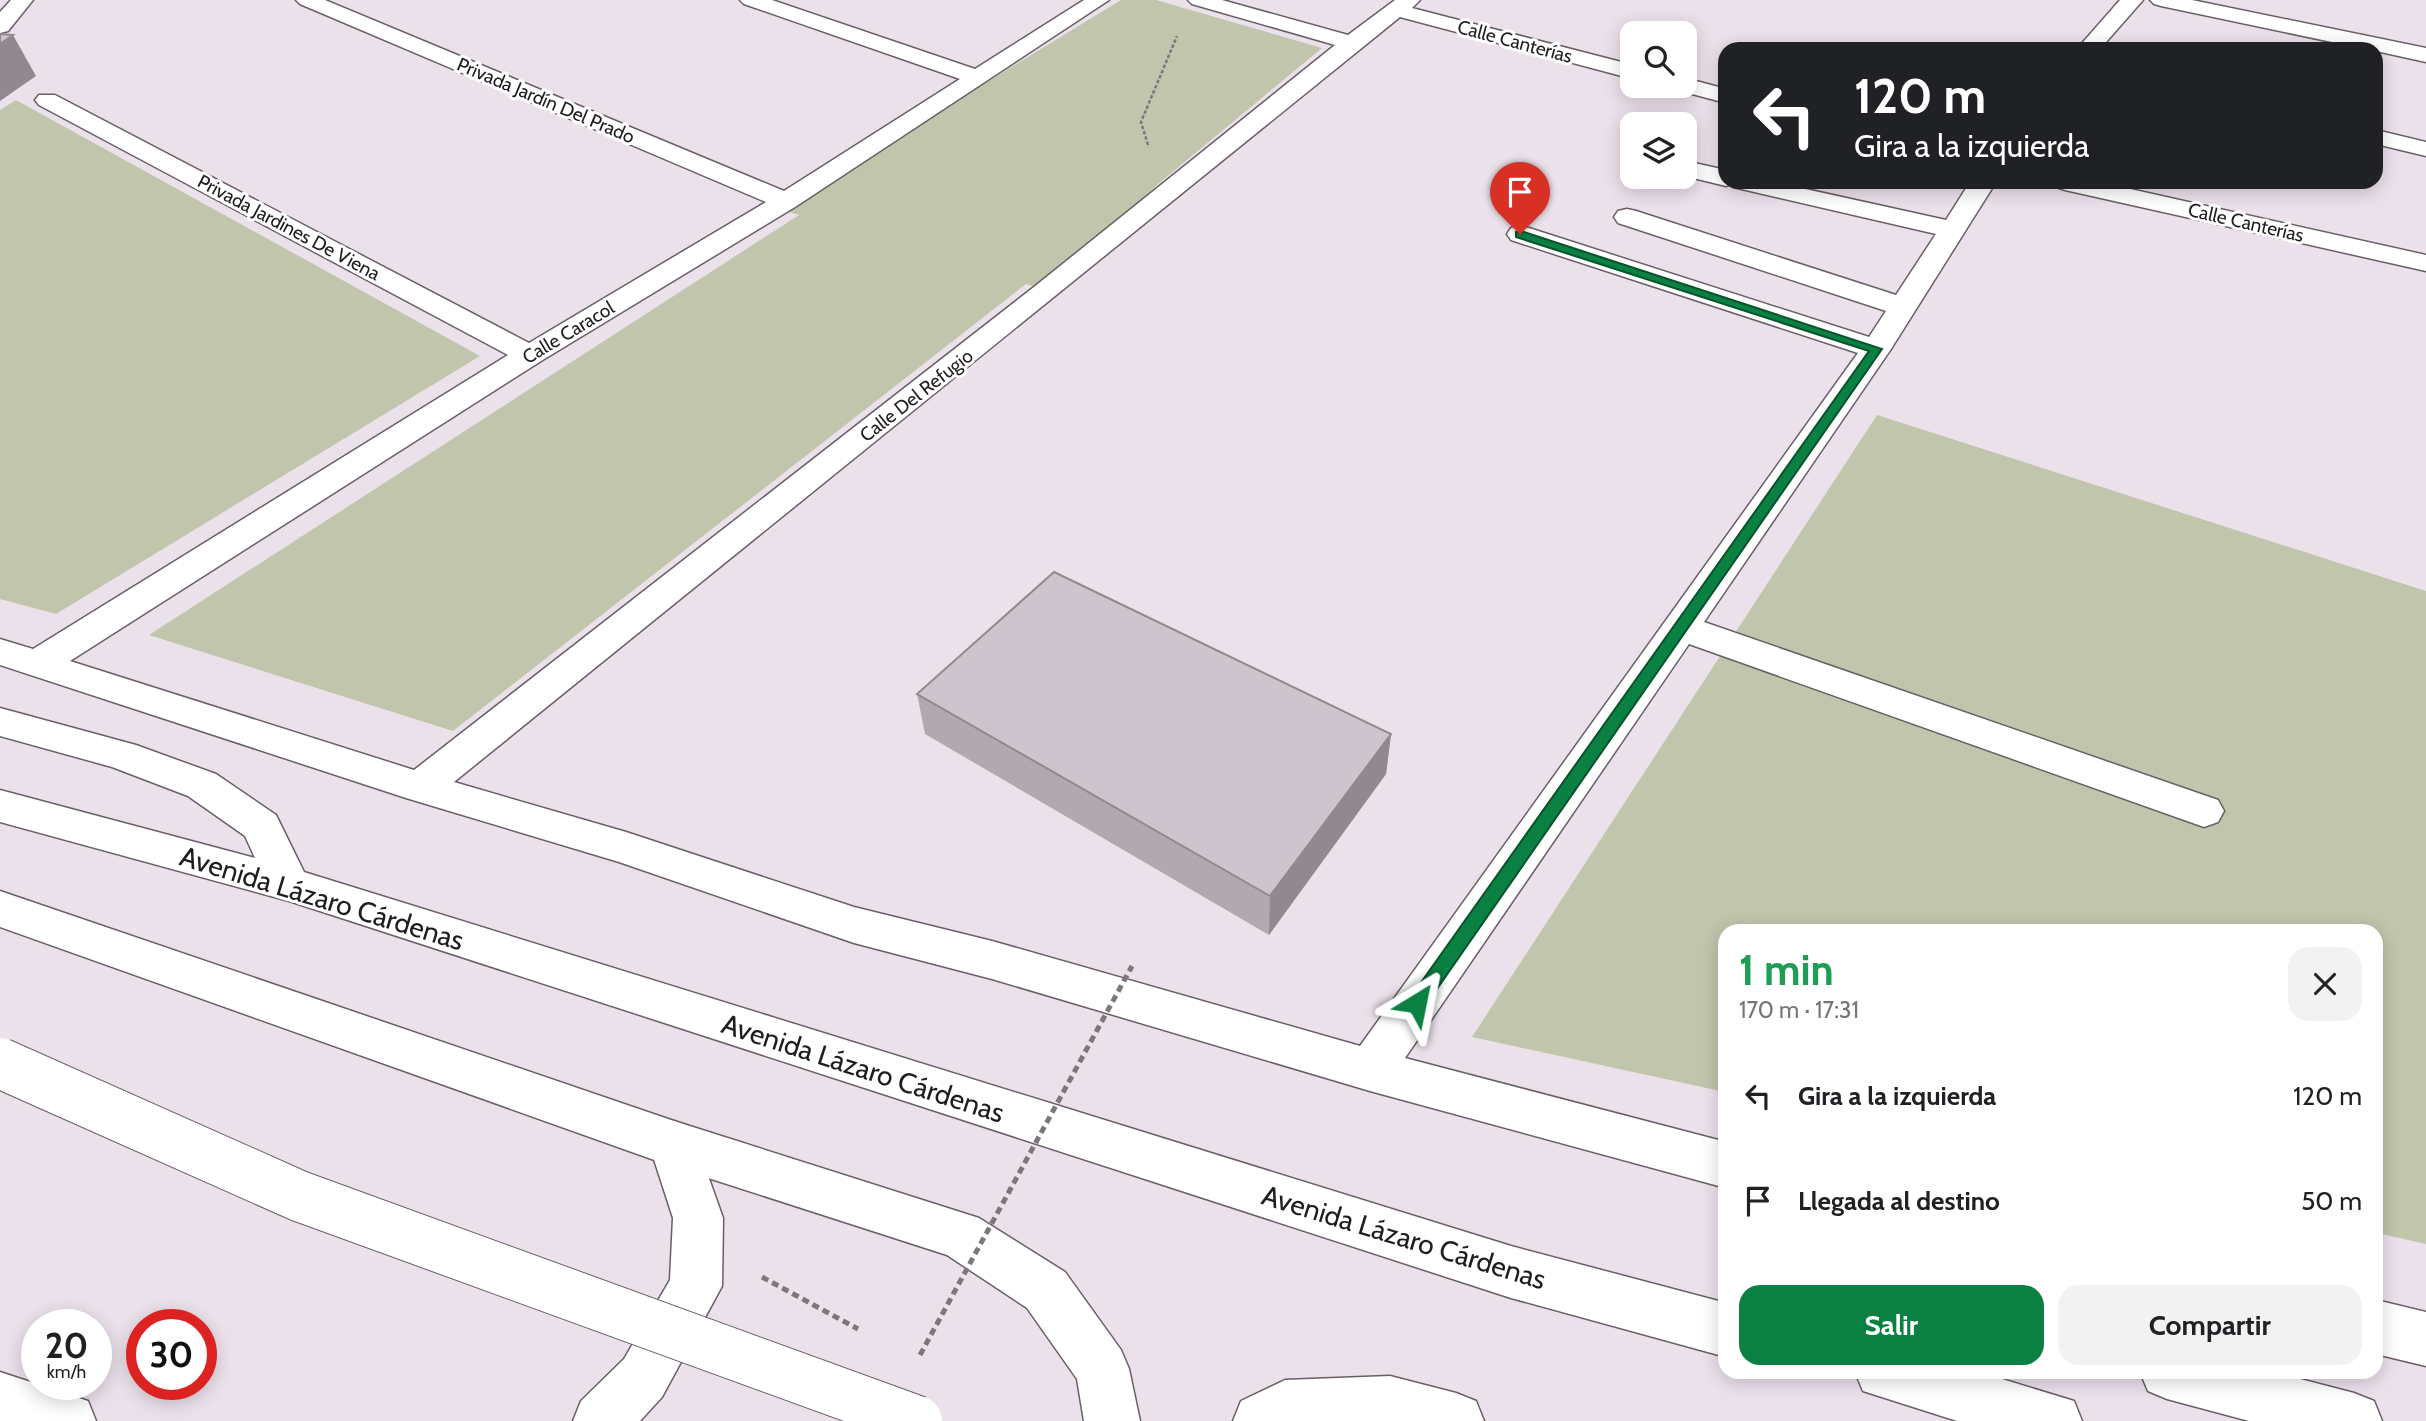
<!DOCTYPE html>
<html lang="es">
<head>
<meta charset="utf-8">
<style>
  body { margin:0; font-family:Cabin,sans-serif; background:#f2f2f2; color:#202124; height:100vh; display:flex; flex-direction:column; font-size:26px; white-space:nowrap }
  * { box-sizing:border-box; margin:0 }
  p { font-size:23px; color:#757577 }
  .icon { flex:none; width:38px; height:38px; fill:none; stroke:currentColor; stroke-width:2; stroke-linecap:round; stroke-linejoin:round }
  .map { position:relative; flex:1; overflow:hidden }
  .side { position:absolute; left:1718px; top:924px; width:665px; height:455px; display:flex; flex-direction:column; background:#fff; border-radius:21px; box-shadow:0 4px 18px #0003 }
  .side>* { flex:none }
  .hud { position:absolute; left:1718px; top:42px; width:665px; height:147px; border-radius:21px; box-shadow:0 4px 18px #0003; background:#202124; color:#fff; overflow:hidden }
  .buttons { position:absolute; left:1620px; top:21px; display:grid; gap:14px }
  .buttons a { display:grid; place-items:center; width:77px; height:77px; border-radius:14px; background:#fff; box-shadow:0 4px 18px #0003; font-size:35px }
  .speed { position:absolute; left:21px; top:1309px; display:flex; gap:14px; font-size:35px; font-weight:700; text-align:center }
  .speed>* { display:grid; place-content:center; width:91px; height:91px; border-radius:50%; background:#fff; box-shadow:0 4px 18px #0003; line-height:1 }
  .speed small { font-size:18px; font-weight:400 }
  .speed .limit { border:10px solid #d22; background:#fff; color:#111 }
  .pin { position:absolute; display:grid; place-items:center; width:60px; height:60px; color:#fff; margin:-72px -30px; border-radius:50% 50% 50% 0; rotate:-45deg; box-shadow:0 0 7px #0007 }
  .pin .icon { rotate:45deg }
  .me { position:absolute; width:77px; margin:-38px; rotate:35deg; stroke-linejoin:round; filter:drop-shadow(0 0 5px #0008) }
  .turn { display:flex; align-items:center; gap:24px; height:147px; padding:0 21px; font-size:32px }
  .turn .icon { width:91px; height:91px; stroke-width:2.5 }
  .turn b { display:block; font-size:49px; line-height:60px }
  .round { display:grid; place-items:center; flex:none; width:74px; height:74px; border-radius:21px; background:#f2f2f2 }
  .overview { display:flex; align-items:center; justify-content:space-between; height:119px; padding:0 21px }
  h1 { font-size:42px; font-weight:800; line-height:52px; color:#1e9e55 }
  .primary-button { display:flex; gap:14px; margin-top:auto; padding:14px 21px }
  .primary-button a { flex:1; height:80px; border-radius:21px; background:#0b8043; color:#fff; font-size:28px; font-weight:800; line-height:80px; text-align:center }
  .primary-button a+a { background:#f2f2f2; color:#202124 }
  ul { padding:0; list-style:none }
  li { display:flex; align-items:center; gap:21px; height:105px; padding:0 21px }
  li div { flex:1 }
  li b { display:block; font-size:26px }
  li em { font-style:normal }
  .map>svg:first-child { display:block }
  .green { fill:#c0c5ac }
  .lines { fill:none; stroke-linecap:round; stroke-linejoin:round }
  .minor-casing { stroke:#685f67; stroke-width:3 }
  .highway-casing { stroke:#685f67; stroke-width:3 }
  .path-far1 { stroke:#7d767d; stroke-width:2.5; stroke-dasharray:3.5 2; stroke-linecap:butt }
  .path { stroke:#7d767d; stroke-width:5; stroke-dasharray:7 4.5; stroke-linecap:butt }
  .minor { fill:#fff; fill-rule:evenodd }
  .highway { fill:#fff; fill-rule:evenodd }
  .highway-bridge-casing { stroke:#685f67; stroke-width:52; stroke-linecap:butt }
  .path-bridge { stroke:#7d767d; stroke-width:5; stroke-dasharray:7 4.5; stroke-linecap:butt }
  .highway-bridge { stroke:#fff; stroke-width:50 }
  .wall { fill:#b1a9b0 }
  .shaded-wall { fill:#908990 }
  .building { fill:#cec4cd; stroke:#908990; stroke-width:2 }
  .route { fill:#0b8043; stroke:#07532c; stroke-width:2 }
  .labels { text-anchor:middle; stroke-width:6; stroke-linejoin:round; paint-order:stroke }
  .far-street-label { font-size:19px; fill:#201c20; stroke:#fff }
  .near-street-label { font-size:28px; fill:#201c20; stroke:#fff }
</style>
</head>
<body>
<div class="map">
<svg width="2426" height="1421" viewBox="0 0 2426 1421">
  <rect width="100%" height="100%" fill="#ebe1eb"/>
  <path class="green" d="M1121,0H1156L1322,48L1158,184L1049,291L1026,284L453,731L149,635L799,215L779,209Z
    M16,100L480,356L56,614L0,599V110Z
    M1877,415L2426,591V1244L2377,1233L2376,931H1726L1725,1092L1472,1037Z"/>
  <g class="lines">
    <defs>
      <path id="minor" d="M11,0H33L8,31L0,33V12Z
        M296,0H325L784,191L960,79L744,4L740,0H772L975,69L1084,0H1109L795,207L541,361L70,661L414,770L1034,287L1335,45L1192,4L1188,0H1222L1348,35L1395,0H1420L1412,8L1633,65V79L1400,17L454,782L626,832L854,907L992,941L1360,1046L1858,353L1511,240L1507,234L1511,228L1520,226L1529,228L1869,337L1886,311L1618,223L1614,217L1618,211L1627,209L1636,211L1896,295L1936,234L1733,187L1731,184L1726,186L1685,176V161L1726,170V182H1774L1946,220L1970,182H1996L1891,349L1704,622L2218,800L2224,811L2218,822L2204,827L1689,644L1405,1058L1726,1142V1188L1370,1091L992,979L854,943L619,862L406,798L0,665V639L33,649L508,355L39,105L35,100L39,95H55L529,343L766,202L300,4Z
        M2120,0H2143L2100,49H2077Z
        M2150,0H2192L2426,48V62L2376,51V49H2365L2161,6L2154,4Z
        M1685,78L1726,89V103L1677,90L1674,86H1685Z
        M2376,130L2426,142V156L2376,144Z
        M2052,182H2099L2426,255V271L2065,190L2056,187Z
        M674,1121L691,1128L723,1218L722,1286L662,1397L640,1421H573L581,1401L624,1359L670,1280L673,1218L649,1144L657,1128Z
        M2376,1300L2426,1312V1366L2376,1354Z
        M0,1372L88,1401L96,1421H0Z"/>
      <path id="highway" d="M0,708L136,745L216,774L276,815L304,872L1511,1246L1726,1303V1357L1511,1298L289,901L0,822V790L255,858L245,836L188,796L112,767L0,736Z
        M0,891L674,1121L979,1218L1065,1272L1121,1350L1129,1369L1140,1421H1084L1077,1379L1027,1308L947,1255L674,1167L0,927Z
        M1855,1372H1979L2074,1401L2082,1421H1957L1863,1391Z
        M2140,1372H2273L2354,1393L2374,1401L2382,1421H2249L2167,1399L2148,1391Z
        M1390,1376L1456,1393L1476,1401L1484,1421H1233L1241,1401L1285,1380Z"/>
    </defs>
    <use href="#minor" class="minor-casing"/>
    <use href="#highway" class="highway-casing"/>
    <path class="path-far1" d="M1148,145L1141,122L1177,36"/>
    <path class="path" d="M762,1277L858,1329"/>
    <use href="#minor" class="minor"/>
    <use href="#highway" class="highway"/>
    <defs>
      <path id="highway-bridge" d="M0,1063L299,1196L917,1421"/>
    </defs>
    <use href="#highway-bridge" class="highway-bridge-casing"/>
    <path class="path-bridge" d="M920,1355L1132,966"/>
    <use href="#highway-bridge" class="highway-bridge"/>
  </g>
  <path class="wall" d="M917,694L1391,734L1386,774L1269,935L925,734Z"/>
  <path class="shaded-wall" d="M13,35L36,76L0,101V44Z
    M1391,734L1386,774L1269,935L1270,896Z"/>
  <path class="building" d="M0,34L13,35L0,44Z
    M1054,572L1391,734L1270,896L917,694Z"/>
  <path class="route" d="M1516,232H1524L1882,349L1423,1009L1417,1012L1410,1009L1407,1003L1410,998L1869,351L1516,237Z"/>
  <g class="labels">
    <g class="far-street-label">
      <text transform="translate(1515 41) rotate(15)" y="7">Calle Canterías</text>
      <text transform="translate(546 100) rotate(23)" y="7">Privada Jardín Del Prado</text>
      <text transform="translate(2246 222) rotate(13)" y="7">Calle Canterías</text>
      <text transform="translate(289 227) rotate(28)" y="7">Privada Jardines De Viena</text>
      <text transform="translate(568 332) rotate(-31)" y="7">Calle Caracol</text>
      <text transform="translate(916 395) rotate(-38)" y="7">Calle Del Refugio</text>
    </g>
    <g class="near-street-label">
      <text transform="translate(322 898) rotate(17)" y="10">Avenida Lázaro Cárdenas</text>
      <text transform="translate(863 1068) rotate(18)" y="10">Avenida Lázaro Cárdenas</text>
      <text transform="translate(1404 1237) rotate(17)" y="10">Avenida Lázaro Cárdenas</text>
    </g>
  </g>
</svg>
<div class="buttons">
<a><svg class="icon" aria-label="search" viewBox="0 0 24 24"><circle cx="10" cy="10" r="6"/><path d="M15 15l6 6"/></svg></a>
<a><svg class="icon" aria-label="layers" viewBox="0 0 24 24"><path d="M12 4l9 5-9 5-9-5zM3 14l9 5 9-5"/></svg></a>
</div>
<div class="speed"><div>20<small>km/h</small></div><div class="limit">30</div></div>
<div class="pin" style="left:1520px;top:234px;background:#d93025"><svg class="icon" aria-label="arrive" viewBox="0 0 24 24"><path d="M6 21V4h12l-3 4 3 4H6"/></svg></div>
<svg class="me" style="left:1417px;top:1003px" viewBox="-20 -20 40 40"><path d="M0-17L14 15 0 8-14 15z" fill="#0b8043" stroke="#fff" stroke-width="4"/></svg>
<div class="hud">
<div class="turn"><svg class="icon" aria-label="left" viewBox="0 0 24 24"><path d="M17 20v-9H6M10 6l-5 5 5 5"/></svg><div><b>120 m</b>Gira a la izquierda</div></div>
</div>
<section class="side">
<div class="overview"><div><h1>1 min</h1><p>170 m · 17:31</p></div><a class="round"><svg class="icon" aria-label="close" viewBox="0 0 24 24"><path d="M6 6l12 12M18 6L6 18"/></svg></a></div>
<ul>
<li><svg class="icon" aria-label="left" viewBox="0 0 24 24"><path d="M17 20v-9H6M10 6l-5 5 5 5"/></svg><div><b>Gira a la izquierda</b></div><em>120 m</em></li>
<li><svg class="icon" aria-label="arrive" viewBox="0 0 24 24"><path d="M6 21V4h12l-3 4 3 4H6"/></svg><div><b>Llegada al destino</b></div><em>50 m</em></li>
</ul>
<div class="primary-button"><a>Salir</a><a>Compartir</a></div>
</section>
</div>
</body>
</html>
